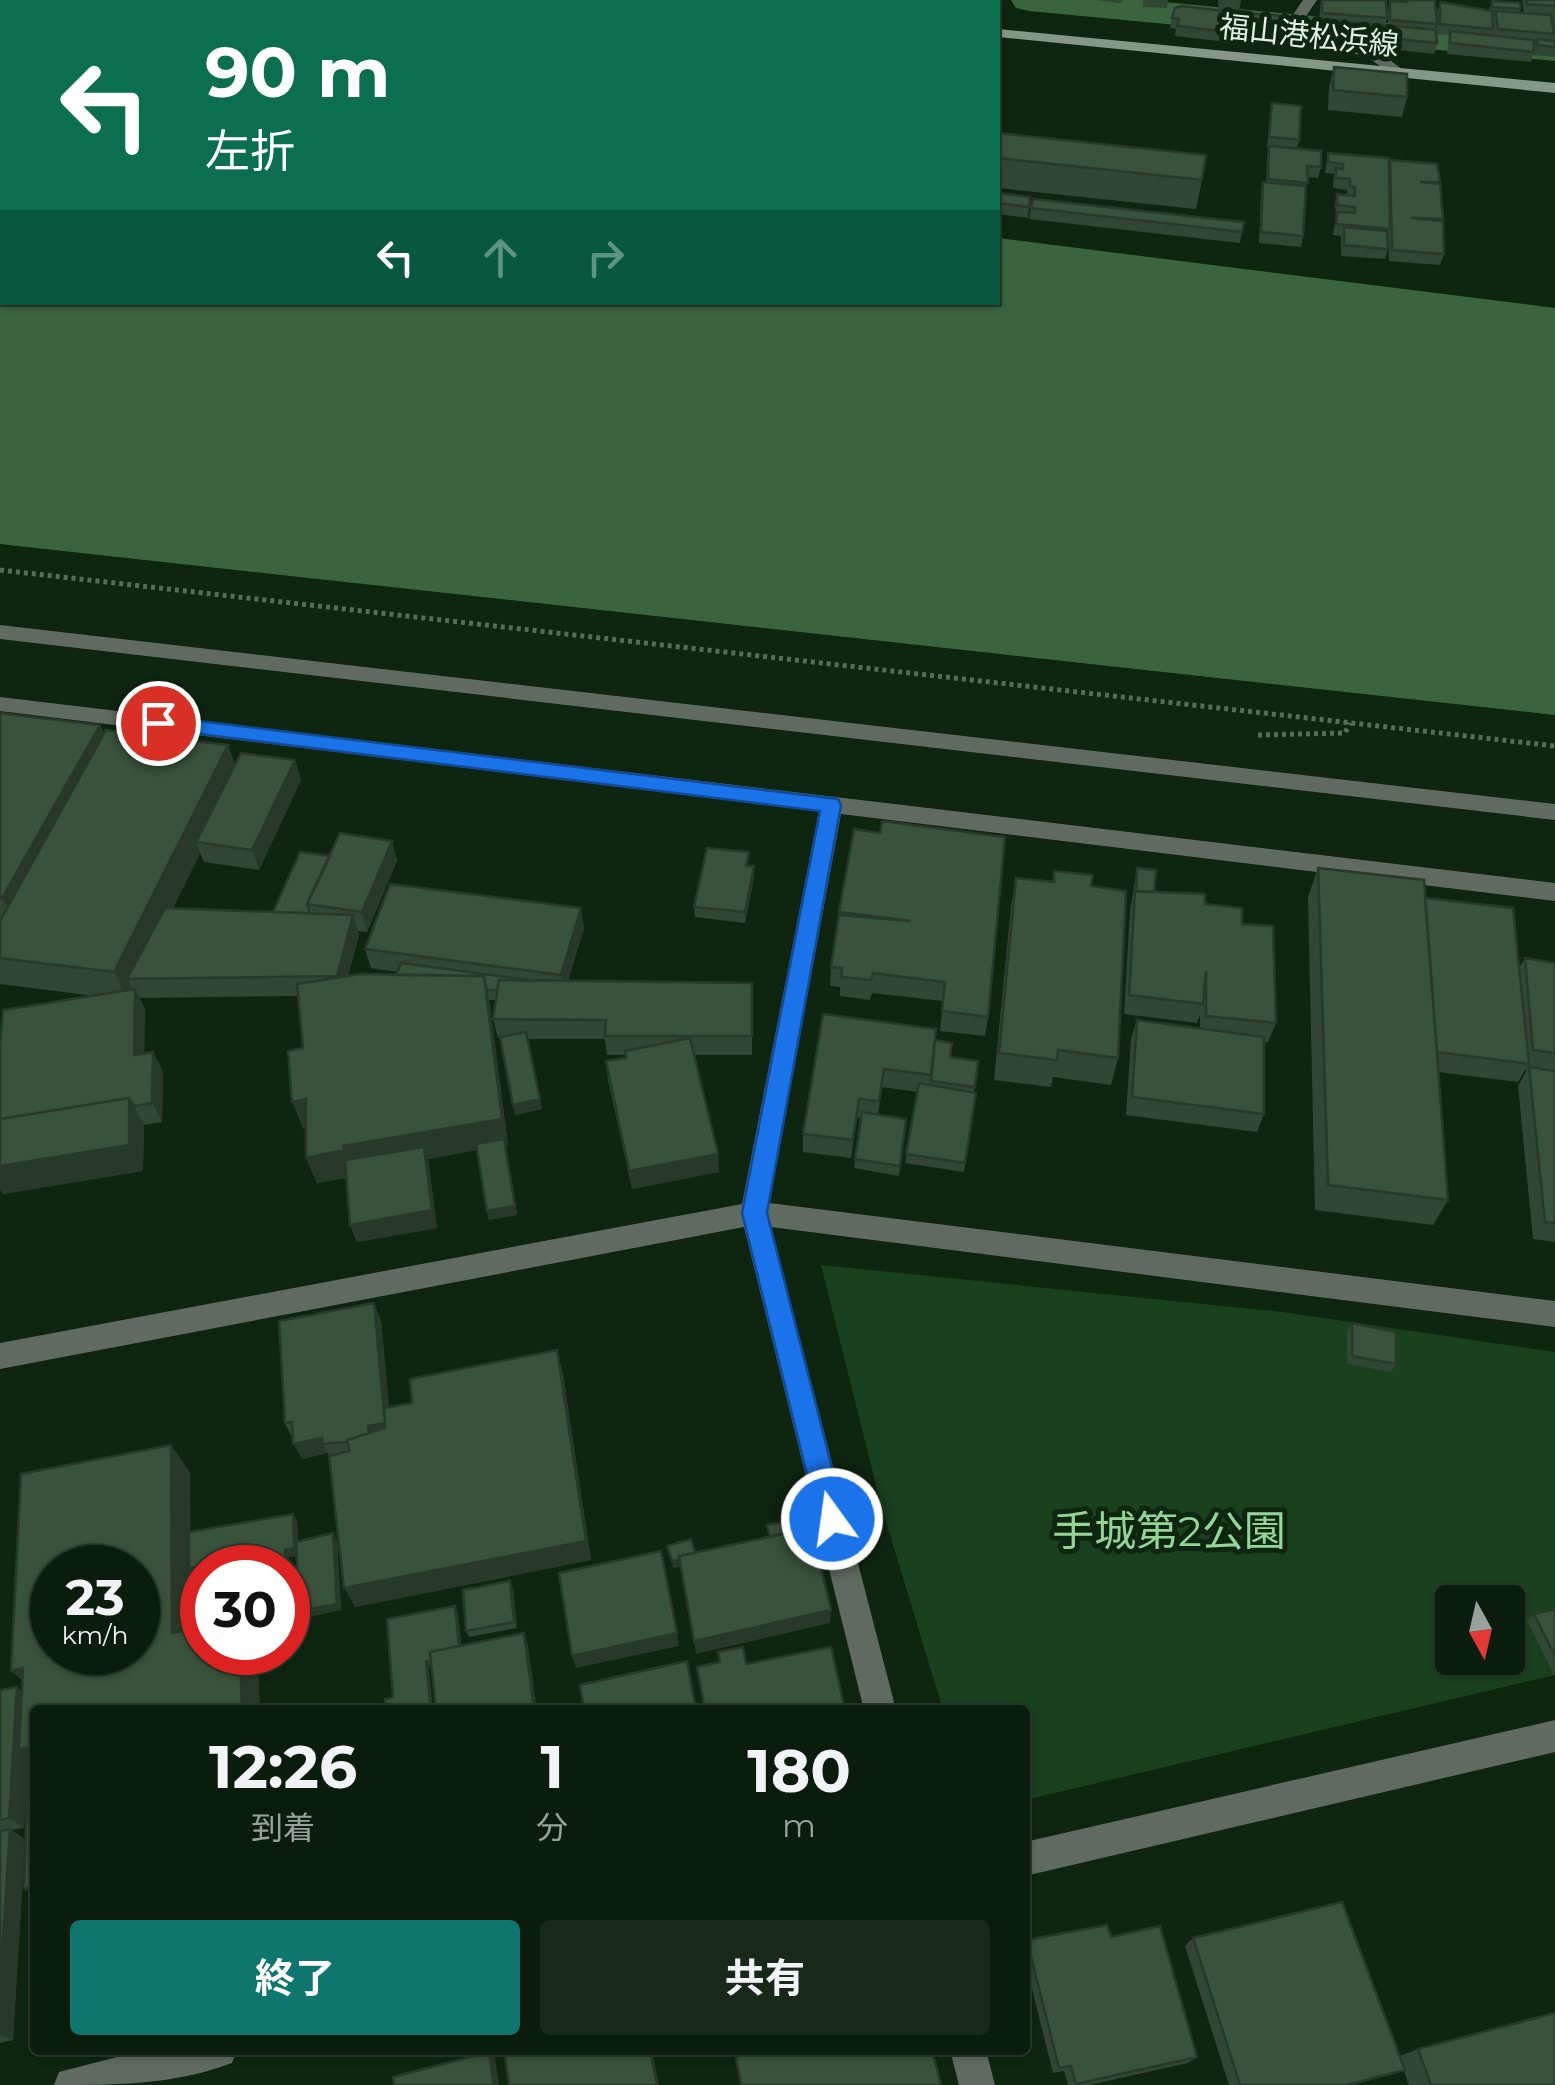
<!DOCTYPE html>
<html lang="ja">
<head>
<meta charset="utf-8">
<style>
  body { margin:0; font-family:Montserrat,"Noto Sans JP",sans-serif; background:#18291a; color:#f1f3f6; height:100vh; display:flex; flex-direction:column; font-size:38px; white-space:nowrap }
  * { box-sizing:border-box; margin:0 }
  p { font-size:32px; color:#99a19d }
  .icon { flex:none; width:55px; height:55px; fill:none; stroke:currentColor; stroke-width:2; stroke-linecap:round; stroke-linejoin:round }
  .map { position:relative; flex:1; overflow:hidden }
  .side { position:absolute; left:30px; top:1705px; width:1000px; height:350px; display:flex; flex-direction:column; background:#0a1c0c; border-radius:10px; box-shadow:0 2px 8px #0004,0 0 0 2px #2a3a2d }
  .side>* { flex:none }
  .guide { position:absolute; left:0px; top:0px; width:1000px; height:305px; box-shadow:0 2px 8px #0004,0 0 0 2px #2a3a2d; background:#0b6e4f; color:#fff; overflow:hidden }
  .needle { width:65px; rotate:172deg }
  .tools { position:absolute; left:1435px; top:1585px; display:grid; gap:20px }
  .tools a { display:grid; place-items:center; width:90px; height:90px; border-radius:10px; background:#0a1c0c; box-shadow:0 2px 8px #0004,0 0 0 2px #2a3a2d; font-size:50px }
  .speed { position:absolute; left:30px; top:1545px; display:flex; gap:20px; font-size:50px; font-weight:700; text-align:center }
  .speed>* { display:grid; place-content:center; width:130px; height:130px; border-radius:50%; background:#0a1c0c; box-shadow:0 2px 8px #0004,0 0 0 2px #2a3a2d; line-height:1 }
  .speed small { font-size:25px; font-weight:400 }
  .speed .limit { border:15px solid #d22; background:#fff; color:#111 }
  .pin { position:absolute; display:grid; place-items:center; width:85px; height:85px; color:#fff; margin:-42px; border:5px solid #fff; border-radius:50%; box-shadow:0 2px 10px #0007 }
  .me { position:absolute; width:110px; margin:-55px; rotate:346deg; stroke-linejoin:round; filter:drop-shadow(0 0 8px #0008) }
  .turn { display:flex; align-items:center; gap:35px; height:210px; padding:0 40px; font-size:45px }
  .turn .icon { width:130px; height:130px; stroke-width:2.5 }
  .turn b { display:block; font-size:70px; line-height:85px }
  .lanes { display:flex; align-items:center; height:95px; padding:0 40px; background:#0003; justify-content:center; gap:50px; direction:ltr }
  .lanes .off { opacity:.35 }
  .eta { display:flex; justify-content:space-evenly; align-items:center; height:170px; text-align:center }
  .eta b { font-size:60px; font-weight:700; line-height:70px }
  .primary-button { display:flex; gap:20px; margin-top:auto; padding:20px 40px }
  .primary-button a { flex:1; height:115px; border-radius:10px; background:#0f766e; color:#fff; font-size:40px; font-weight:700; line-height:115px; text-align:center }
  .primary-button a+a { background:#18291a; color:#f1f3f6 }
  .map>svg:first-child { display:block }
  .green { fill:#1a411e; fill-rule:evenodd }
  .water { fill:#3a643d }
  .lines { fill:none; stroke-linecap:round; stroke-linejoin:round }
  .canal { fill:#3a643d; fill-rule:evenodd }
  .path { stroke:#586c5a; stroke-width:5; stroke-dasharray:4 4; stroke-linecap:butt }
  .street { fill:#606b60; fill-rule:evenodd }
  .secondary { fill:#859785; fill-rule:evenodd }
  .wall { fill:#314733 }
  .shaded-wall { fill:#283929 }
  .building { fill:#39523b; stroke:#283929; stroke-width:2.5; fill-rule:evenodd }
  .route { fill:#1a73e8; stroke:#114b97; stroke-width:2.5 }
  .labels { text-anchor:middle; stroke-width:10; stroke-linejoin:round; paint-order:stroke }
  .far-street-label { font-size:30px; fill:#e2f0e2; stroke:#0e2510 }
  .near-park-label { font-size:42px; fill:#93d597; stroke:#0e2510 }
</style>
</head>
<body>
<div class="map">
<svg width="1555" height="2085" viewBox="0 0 1555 2085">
  <rect width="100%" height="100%" fill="#0e2510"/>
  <path class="green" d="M821,1265L1282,1312L1555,1352V1675L1025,1800V1710H943L881,1505ZM1452,1602H1508V1658H1452Z"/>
  <path class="water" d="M0,120L2,302H998V238L1555,308V715L0,544Z"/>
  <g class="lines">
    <path class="canal" d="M1011,0H1142L1555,39V61L1029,11L1016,8Z"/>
    <path class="path" d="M0,570L1555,746
      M1258,735L1345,733L1350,723"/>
    <path class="street" d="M1303,0H1317L1302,22L1304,33L1378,51L1403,70V76H1393L1368,57L1292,39L1288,22Z
      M0,625L1555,804V820L0,639Z
      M0,697L1555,883V901L841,814L769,1203L1555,1301V1327L771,1227L896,1710H864L744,1227L0,1369V1343L742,1204L819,811L0,711Z
      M1555,1720V1752L1025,1876V1842Z
      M144,2050H237L232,2063C174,2085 115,2085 54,2085L59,2072Z
      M950,2050H986L995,2085H959Z"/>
    <path class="secondary" d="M653,0H691L692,2H655Z
      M998,29L1555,83V93L998,37Z"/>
  </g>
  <path class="wall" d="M0,0H228V2H2V93H0Z
    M1095,0H1123L1121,3Z
    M1143,0H1168L1167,8L1143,7Z
    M1218,0H1241L1239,12L1219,10Z
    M1321,0L1387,18L1385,26H1388V11L1390,1L1405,2L1406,0H1435L1437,24L1435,30L1437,43L1434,54L1337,43L1339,25L1333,24L1330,38L1311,36L1314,18L1319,19Z
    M1522,0H1555V57L1533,55V54L1531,62L1447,54L1449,35L1437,34V12L1440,2L1489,10L1492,1L1520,9L1519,13H1524Z
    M1241,13L1236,43L1175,36L1176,29L1170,28L1172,18Z
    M1243,13L1281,36L1279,46L1239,43Z
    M1334,67L1407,97L1402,117L1328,110L1329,87Z
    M1272,103L1299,140L1297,149L1321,167L1318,178L1307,177L1303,236L1301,247L1259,243L1261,192L1263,182H1266L1267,157L1269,147H1267Z
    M998,133L1202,180L1196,209L998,188Z
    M1328,153L1389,163L1440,182L1443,219L1444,254L1440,265L1389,261L1388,235V249L1385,259L1341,256V236L1333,235L1336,216L1335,205L1337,194L1347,195V190L1333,188L1334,174L1325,173Z
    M998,193L1030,197L1028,218L998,214Z
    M1031,208L1242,232L1240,243L1029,219Z
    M0,713L100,725L104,734L228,745L235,765L295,760L301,780L259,870L204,862L200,853L173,908L273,912L330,856L392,841L397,861L367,932L357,931L359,935L348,976L396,975L397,972L371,968L365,949L584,928L568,981L752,983V1055H694L718,1154L719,1172L632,1189L608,1080L606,1061L626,1058V1055H607L605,1039H527L542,1109L515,1115L500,1038H498L493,1019L496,1000H489L508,1145H506L517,1215L489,1220L477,1150L428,1159L437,1228L357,1242L350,1225L346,1178L317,1183L306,1158V1128L303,1129V1048L298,996L139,998L145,1009L144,1054L163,1071L162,1122L144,1125L143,1171L3,1194L95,996L0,984Z
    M854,829L988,1017L985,1036L940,1031L943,1001L872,993L870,1000L840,996V987L830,986L831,967L839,912Z
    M748,866L754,877L745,923L695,917L694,907Z
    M1137,868L1154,892L1205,904L1242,924L1276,1023L1268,1042H1264V1114L1257,1132L1126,1115L1131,1039L1137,1020L1200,1028V1015L1197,1023L1124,1014L1130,911Z
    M1318,868L1425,898L1519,968L1525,958L1555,963V1242L1533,1239L1518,1086L1527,1070H1525L1518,1082L1438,1072L1448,1200L1433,1225L1315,1210L1308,897Z
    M1054,871L1091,886L1118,1058L1111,1085L1053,1077L1051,1087L994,1080L1011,906L1016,878L1052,882Z
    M823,1014L934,1048L950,1057L978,1061L974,1092L976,1093L964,1172L905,1163L918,1092L882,1087L878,1115L906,1119L899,1176L854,1168L861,1118L857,1117L851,1158L803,1152V1134Z
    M381,1320L389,1407L563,1374L591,1560L355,1607L329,1456L328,1453L302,1459L285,1423Z
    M1352,1323L1396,1364L1391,1372L1347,1364V1332Z
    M190,1472V1532L293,1514L297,1521L298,1541L337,1540L341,1610L303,1618L299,1611L297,1555L289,1557L293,1620L288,1621V1568H202V1574L195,1575L191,1570L192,1629L202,1652H257L260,1710H35V1761L28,1756L24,1828L11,1830L25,1839L13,2040L0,2043V1690L17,1687L22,1691Z
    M513,1588L517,1628L469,1637L466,1631Z
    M1555,1609V1675H1554L1527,1621L1534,1614Z
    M1111,1937L1197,2057L1188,2063L1089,2085H1068L1064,2071L1053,2073L1025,1961V1943L1027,1940Z
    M1193,1938L1400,2056L1418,2049L1555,2085H1409L1404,2071L1353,2085H1229L1185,1946Z"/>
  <path class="shaded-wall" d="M209,0H228V2H207Z
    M100,725L113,755L18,926L2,898Z
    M228,745L238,774L196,842L200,853L138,979H127L133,990L128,1000L114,972Z
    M295,760L301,780L259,870L252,850Z
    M392,841L397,861L367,932L362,912Z
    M754,866V877L745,923V912Z
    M581,908L584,928L564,994L561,975Z
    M353,915L359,935L343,996L337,976Z
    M484,976L490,1004L508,1145H506L517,1215L489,1220L487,1211L505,1145L428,1159L437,1228L357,1242L350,1225L353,1176L317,1183L306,1158L343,1146Z
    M135,989L145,1009L144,1074L134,1055Z
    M153,1052L163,1071L162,1122L152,1103Z
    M129,1098L144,1125L143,1171L3,1194L0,1190V1166Z
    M306,1099L316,1126L303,1129L292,1102Z
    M540,1099L542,1109L515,1115L513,1105Z
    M718,1154L719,1172L632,1189L629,1171Z
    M374,1303L381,1320L392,1438L369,1439L368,1426Z
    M557,1350L563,1374L591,1560L355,1607L344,1588Z
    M322,1438L323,1444L328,1453L302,1459L293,1444Z
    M171,1445L190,1472L191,1568H189L191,1570L192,1656L172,1633Z
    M293,1514L297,1521L299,1555L289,1557L293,1620L288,1621V1568H286L285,1550Z
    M333,1533L337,1540L341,1610L303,1618L299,1611Z
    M819,1540V1547L795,1553L796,1546Z
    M679,1560L680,1567L673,1568L672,1561Z
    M510,1581L513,1588L517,1628L514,1622Z
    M455,1606L458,1613L463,1660L429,1667L433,1710H431L426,1661Z
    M831,1610L830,1623L696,1654L694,1641Z
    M524,1633L528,1645L537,1710H534Z
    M677,1633L679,1646L576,1668L572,1656Z
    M240,1652H257L260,1710H242Z
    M23,1668L37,1693L11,1671Z
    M17,1687L31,1699L35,1746V1761L28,1756L24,1828L9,1818Z
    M10,1829L25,1839L13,2040L0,2035V1986Z
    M35,1886V1892L32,1893L24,1889Z
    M650,2050H652L659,2085H657Z
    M489,2052L495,2057L499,2085H494Z
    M1405,2070L1353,2085H1347Z"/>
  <path class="building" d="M0,0H209L207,2H2V65H0Z
    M562,0H642L668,2H560Z
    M1322,0H1386L1387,18L1322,13Z
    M1407,0H1435L1437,24L1390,20V1L1407,2Z
    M1526,0H1555V6L1527,4Z
    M1492,1L1520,3V9L1492,7Z
    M1440,2L1492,11L1493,29L1440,24Z
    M1182,6L1241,13L1238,33L1177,26L1179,19L1172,18L1175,8Z
    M1495,11L1551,15L1554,34L1498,29Z
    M1243,13L1282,16L1281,36L1241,32Z
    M1314,18L1333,20L1332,27L1314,26Z
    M1339,21L1436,30L1437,43L1339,33Z
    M1450,31L1534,40V52L1450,43Z
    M1537,39L1555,41V47L1537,45Z
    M1334,67L1407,74V97L1333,90Z
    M1272,103L1301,106L1299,140L1269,137Z
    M998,133L1206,155L1202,180L998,158Z
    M1269,146L1321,151V167L1307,166L1308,183L1268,179Z
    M1328,153L1389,158L1390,229L1336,224L1337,212L1355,213V207L1337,205V194L1355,196V187L1350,186V179L1336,178V168L1343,169V164L1328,162Z
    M1390,160L1437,164L1440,182H1420L1440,184L1443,219L1411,218L1443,221L1444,254L1392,250Z
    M1263,182L1306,186L1303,236L1261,232Z
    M998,193L1030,197L1029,207L998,203Z
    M1033,199L1244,222L1242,232L1031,208Z
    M1344,227L1387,231L1388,249L1344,245Z
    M0,713L100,725L2,898H0Z
    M106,730L228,745L114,972L0,958V921Z
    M241,753L295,760L252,850L196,842Z
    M882,821L1005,837L988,1017L942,1011L945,982L873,973L871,980L841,977L842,968L831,967L839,915L911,921L839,912L854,829L880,833Z
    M340,833L392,841L362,912L307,904Z
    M707,848L749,852L746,866H754L745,912L694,907Z
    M300,852L330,856L307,904L309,909L308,913L273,912Z
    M1137,868L1156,870L1154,892L1136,891Z
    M1318,868L1424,880L1448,1200L1328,1185Z
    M1054,871L1093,875L1091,886L1126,891L1118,1058L1058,1050L1057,1060L999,1053L1016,878L1054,882Z
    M390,884L581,908L561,975L365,949Z
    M1135,891L1205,894V904L1242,908V924L1273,926L1276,1023L1206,1016V971L1203,1004L1129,995Z
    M1425,898L1513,908L1529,1064L1437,1052Z
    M165,908L353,915L337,976L127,979Z
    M1525,958L1555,963V1053L1533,1050Z
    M401,963L537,981L499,980L497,990H487L484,976L396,975Z
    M360,974L484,976L502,1119L343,1146L344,1150L306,1158V1099L292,1102L288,1051L303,1048L297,984Z
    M499,980L752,983V1036H605L606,1020L493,1019Z
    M135,989L134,1055L153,1052L152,1103L134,1106L129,1098L0,1119V1048L3,1010Z
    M823,1014L936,1029L931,1075L884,1069L879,1101L859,1099L853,1140L803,1134Z
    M1137,1020L1264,1037V1114L1132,1097Z
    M526,1032L540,1099L513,1105L500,1037Z
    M690,1038L718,1154L629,1171L606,1061L626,1058L625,1051Z
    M935,1040L952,1043L950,1057L978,1061L975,1087L931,1081Z
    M1529,1067L1555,1071V1223L1545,1222Z
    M919,1083L976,1093L965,1163L906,1154Z
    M129,1098V1145L0,1166V1119Z
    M862,1112L906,1119L900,1166L855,1159Z
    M504,1139L515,1206L487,1211L476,1144Z
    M424,1147L432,1210L350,1225L345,1160Z
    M374,1303L385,1423L368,1426L369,1433L347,1440V1442L323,1444L322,1438L293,1444L292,1422L285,1423L279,1321Z
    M1352,1323L1396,1332V1364L1352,1356Z
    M557,1350L586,1541L344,1588L329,1456L349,1451L347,1440L385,1428L384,1408L412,1403L410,1379Z
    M171,1445L172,1633L202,1627V1652H240L242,1710H35V1746L19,1749L23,1668L11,1671L21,1474ZM52,1568H138V1652H52Z
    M293,1514L294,1548L285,1550L286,1568H207L213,1565L189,1568V1532Z
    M813,1516L819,1540L796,1546L792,1532L770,1537L767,1525Z
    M792,1532L796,1547L815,1543L831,1610L694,1641L679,1556Z
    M333,1533L337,1604L299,1611L296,1542Z
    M691,1539L695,1553L679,1556V1560L672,1561L667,1546Z
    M661,1551L677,1633L572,1656L559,1573Z
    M510,1581L514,1622L466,1631L463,1590Z
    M455,1606L459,1646L430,1652L431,1660L426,1661L431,1710H385V1699L393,1697L387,1619Z
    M1555,1609V1656L1534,1614Z
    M524,1633L534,1710H436L430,1652Z
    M743,1647L746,1664L831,1647L845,1710H705L697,1667L720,1662L718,1652Z
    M687,1661L696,1710H584L580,1685Z
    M17,1687L9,1818L0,1820V1690Z
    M35,1764V1886L24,1889L28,1766Z
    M10,1829L0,1986V1831Z
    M1342,1902L1405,2070L1347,2085H1240L1193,1938Z
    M1107,1925L1111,1937L1160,1926L1197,2057L1076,2084L1071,2066L1059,2068L1027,1940Z
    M1555,2013V2085H1431L1418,2049Z
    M527,2050H650L657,2085H509L505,2056Z
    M761,2050H932L941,2085H741L736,2057Z
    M489,2052L494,2085H394L393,2077Z"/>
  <path class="route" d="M158,716L838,799L841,805L767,1213L845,1519L841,1528L832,1532L822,1528L818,1519L742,1213L820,811L151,728L148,723Z"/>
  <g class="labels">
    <g class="far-street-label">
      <text transform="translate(1309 36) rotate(6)" y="10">福山港松浜線</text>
    </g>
    <g class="near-park-label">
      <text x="1169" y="1546">手城第2公園</text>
    </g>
  </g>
</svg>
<div class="tools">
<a><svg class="needle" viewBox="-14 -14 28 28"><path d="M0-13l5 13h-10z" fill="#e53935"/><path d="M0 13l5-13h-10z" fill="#99a19d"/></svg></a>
</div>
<div class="speed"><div>23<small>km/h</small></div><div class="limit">30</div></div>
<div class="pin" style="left:158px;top:723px;background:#d93025"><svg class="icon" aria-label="arrive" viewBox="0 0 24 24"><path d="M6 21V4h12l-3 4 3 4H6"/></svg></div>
<svg class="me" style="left:832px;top:1519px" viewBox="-20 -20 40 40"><circle r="17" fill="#1a73e8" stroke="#fff" stroke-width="3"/><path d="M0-11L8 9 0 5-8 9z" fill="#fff"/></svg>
<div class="guide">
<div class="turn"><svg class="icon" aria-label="left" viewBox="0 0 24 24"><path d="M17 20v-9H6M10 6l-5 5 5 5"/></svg><div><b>90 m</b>左折</div></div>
<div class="lanes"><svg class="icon" aria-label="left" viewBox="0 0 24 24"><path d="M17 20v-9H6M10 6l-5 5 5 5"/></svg><svg class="icon off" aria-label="ahead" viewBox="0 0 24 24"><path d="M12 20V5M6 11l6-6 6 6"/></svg><svg class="icon off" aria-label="right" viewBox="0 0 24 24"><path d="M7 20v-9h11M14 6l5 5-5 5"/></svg></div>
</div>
<section class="side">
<div class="eta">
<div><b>12:26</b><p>到着</p></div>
<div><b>1</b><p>分</p></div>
<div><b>180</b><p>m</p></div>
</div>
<div class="primary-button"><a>終了</a><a>共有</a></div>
</section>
</div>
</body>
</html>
